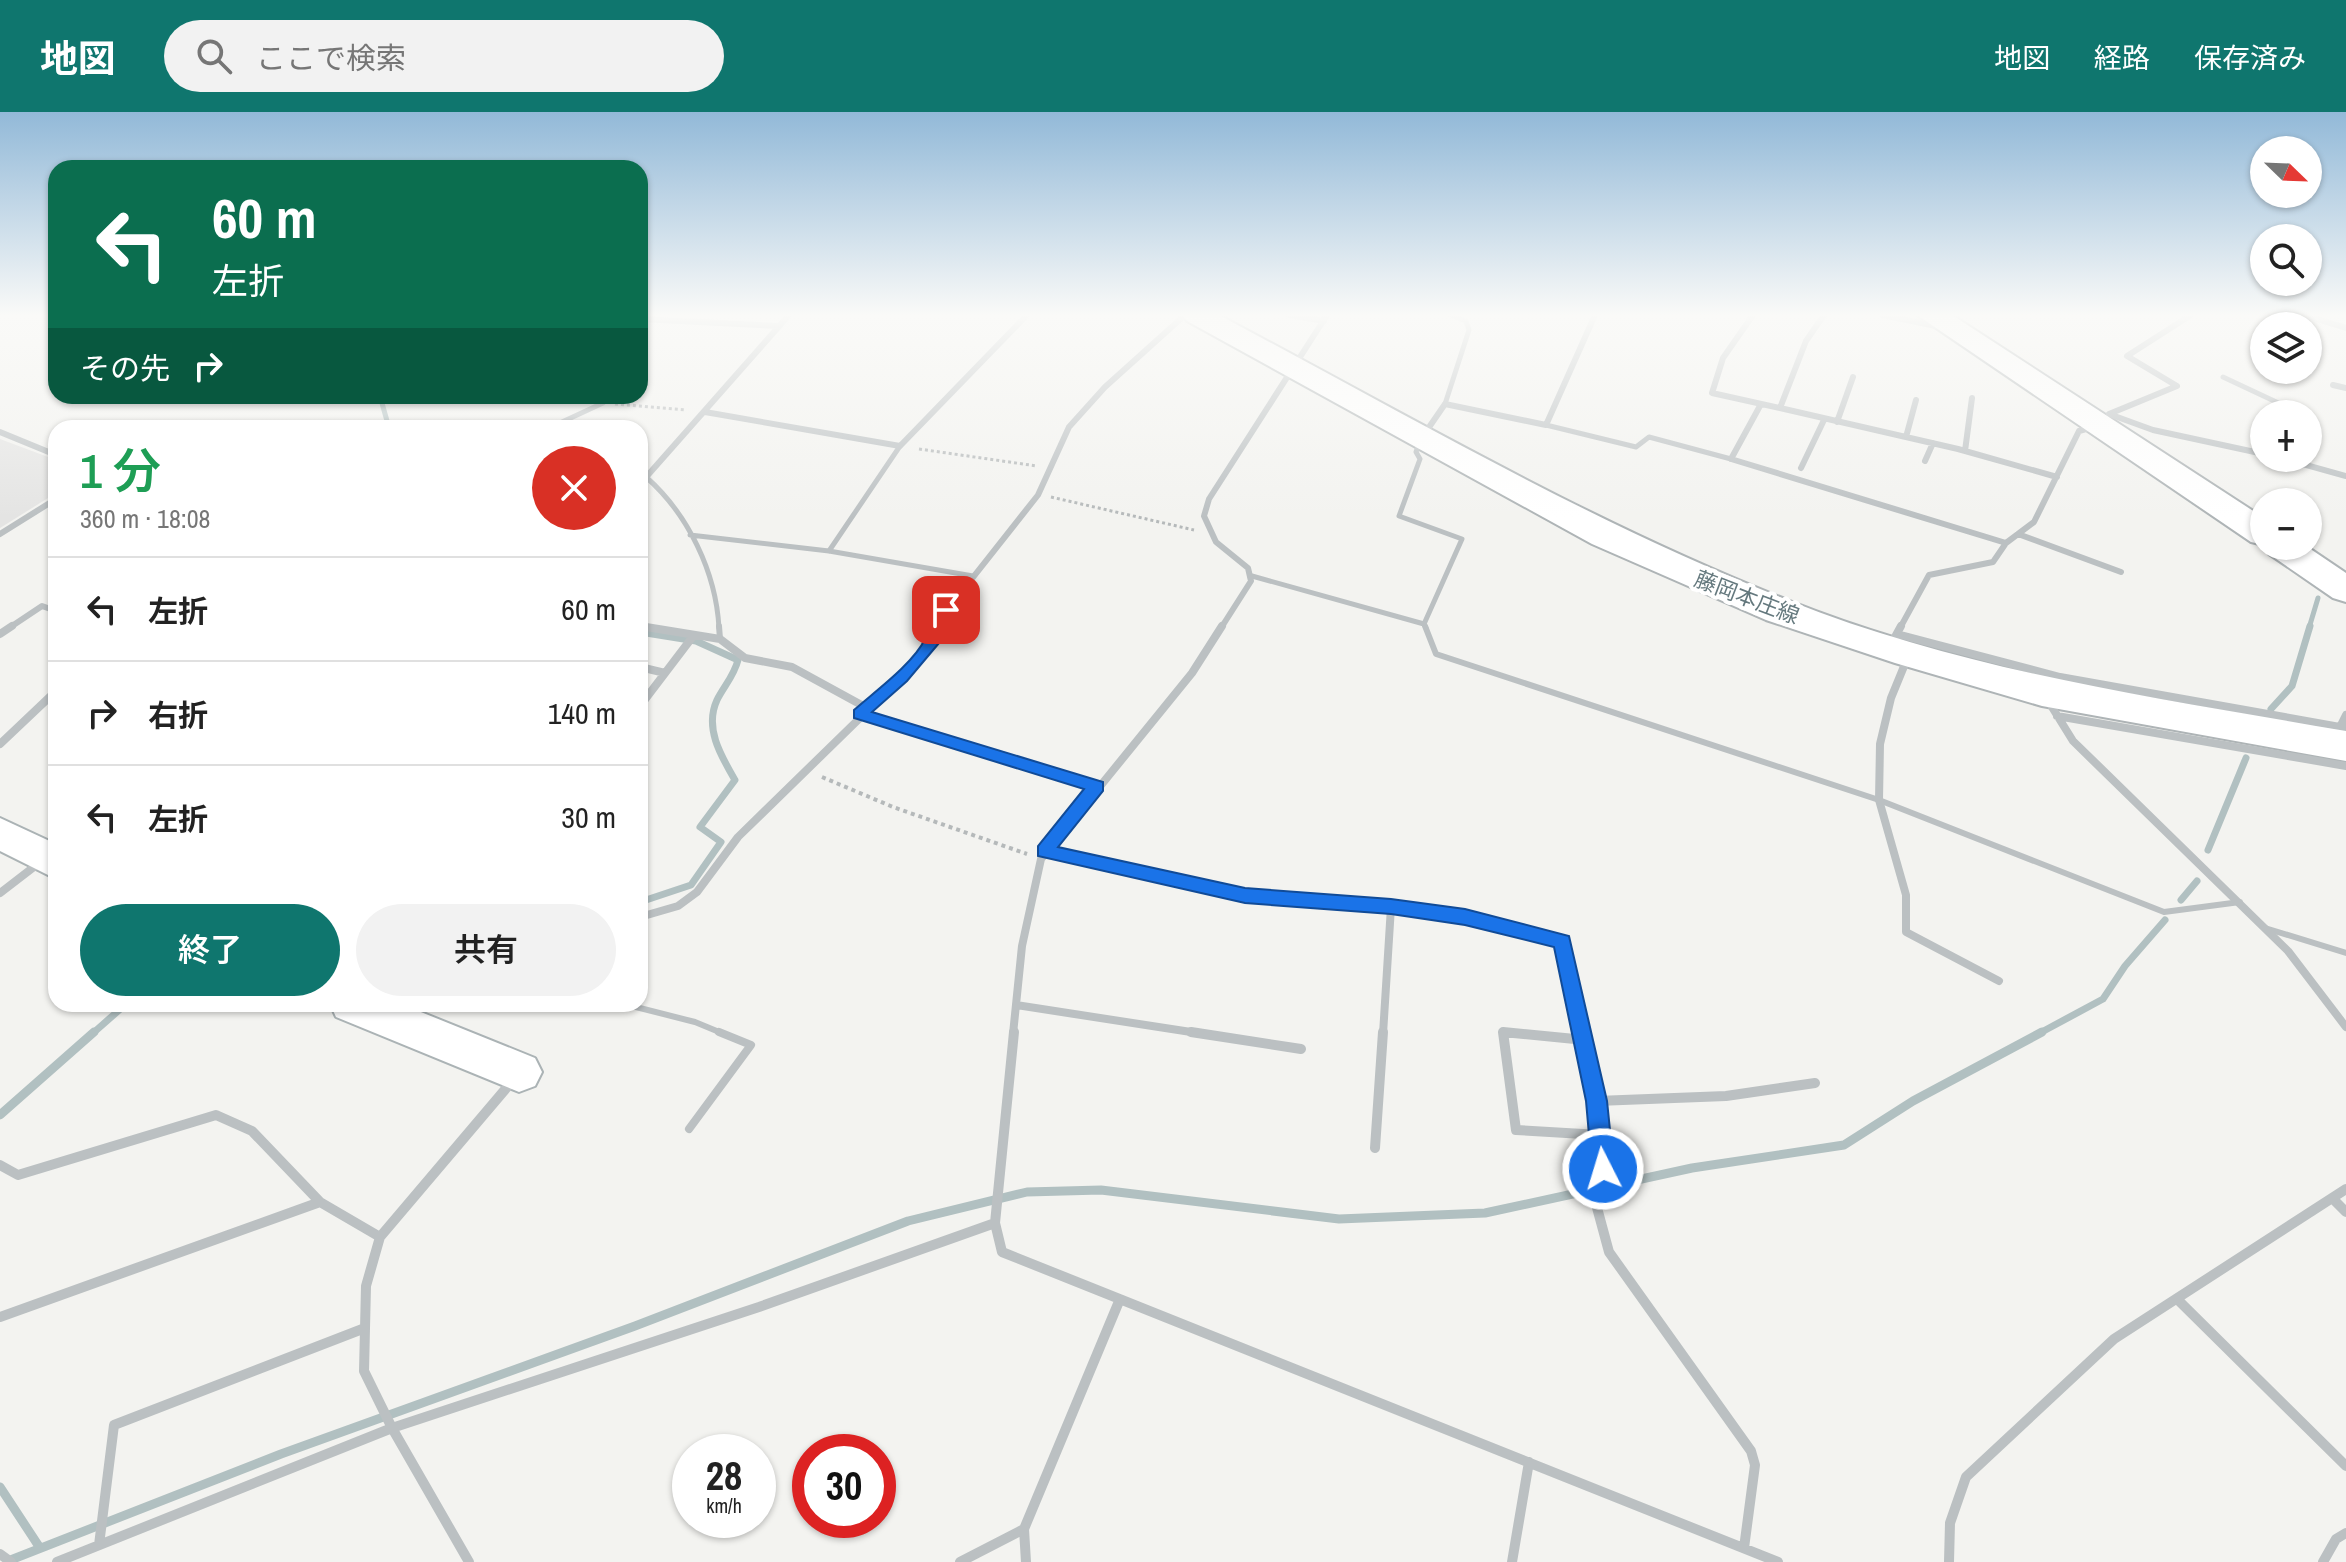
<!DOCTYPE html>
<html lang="ja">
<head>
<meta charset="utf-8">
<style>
  body { margin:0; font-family:"Archivo Narrow","Noto Sans JP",sans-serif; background:#f2f2f2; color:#222; height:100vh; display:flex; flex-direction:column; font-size:30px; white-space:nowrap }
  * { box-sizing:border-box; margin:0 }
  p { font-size:26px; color:#767676 }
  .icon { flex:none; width:44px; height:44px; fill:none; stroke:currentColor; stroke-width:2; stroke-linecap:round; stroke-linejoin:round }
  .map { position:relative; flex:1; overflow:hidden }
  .drawer { position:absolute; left:48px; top:308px; width:600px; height:592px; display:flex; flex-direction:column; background:#fff; border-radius:24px; box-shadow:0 2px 6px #0004 }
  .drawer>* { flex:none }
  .top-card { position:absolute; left:48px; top:48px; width:600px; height:244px; border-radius:24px; box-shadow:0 2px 6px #0004; background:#0b6e4f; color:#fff; overflow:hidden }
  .needle { width:52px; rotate:113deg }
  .buttons { position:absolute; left:2250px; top:24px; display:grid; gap:16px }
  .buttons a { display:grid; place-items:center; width:72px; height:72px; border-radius:50%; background:#fff; box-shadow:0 2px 6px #0004; font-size:40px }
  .speed { position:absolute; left:672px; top:1322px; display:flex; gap:16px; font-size:40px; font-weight:700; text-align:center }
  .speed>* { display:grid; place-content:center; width:104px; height:104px; border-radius:50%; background:#fff; box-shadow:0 2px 6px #0004; line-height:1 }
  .speed small { font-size:20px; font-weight:400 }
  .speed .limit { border:12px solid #d22; background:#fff; color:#111 }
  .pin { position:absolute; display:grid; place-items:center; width:68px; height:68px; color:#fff; margin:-34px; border-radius:16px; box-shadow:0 4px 12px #0006 }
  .me { position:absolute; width:88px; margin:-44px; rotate:355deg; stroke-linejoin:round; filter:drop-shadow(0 0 6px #0008) }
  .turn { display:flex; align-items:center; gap:28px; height:168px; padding:0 32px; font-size:36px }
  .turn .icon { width:104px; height:104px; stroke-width:2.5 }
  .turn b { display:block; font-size:56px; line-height:68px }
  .then { display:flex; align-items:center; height:76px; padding:0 32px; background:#0003; gap:16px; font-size:30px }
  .round { display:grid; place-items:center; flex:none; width:84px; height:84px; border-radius:42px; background:#f2f2f2 }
  .summary { display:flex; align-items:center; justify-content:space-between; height:136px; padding:0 32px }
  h1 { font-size:48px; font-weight:600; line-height:60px; color:#1e9e55 }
  .cta { display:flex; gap:16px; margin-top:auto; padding:16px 32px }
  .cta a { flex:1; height:92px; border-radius:48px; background:#0f766e; color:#fff; font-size:32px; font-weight:600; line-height:92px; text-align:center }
  .cta a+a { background:#f2f2f2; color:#222 }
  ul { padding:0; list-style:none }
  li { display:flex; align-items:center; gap:24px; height:104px; padding:0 32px; border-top:2px solid #e0e0e0 }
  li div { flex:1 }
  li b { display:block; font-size:30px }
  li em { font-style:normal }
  header { display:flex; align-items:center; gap:48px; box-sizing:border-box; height:112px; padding:0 40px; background:#0f766e; color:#fff }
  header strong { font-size:38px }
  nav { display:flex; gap:44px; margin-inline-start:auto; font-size:28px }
  .search { width:560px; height:72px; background:#f2f2f2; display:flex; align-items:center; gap:20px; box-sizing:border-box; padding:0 28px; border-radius:44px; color:#767676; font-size:30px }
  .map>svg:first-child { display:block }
  .built { fill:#e4e4e3 }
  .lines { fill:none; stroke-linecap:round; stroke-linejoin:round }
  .stream-far2 { stroke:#b1c0c1; stroke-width:5 }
  .stream-far1 { stroke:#b1c0c1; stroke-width:7 }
  .stream { stroke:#b1c0c1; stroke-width:9 }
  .secondary-casing { stroke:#abb3b5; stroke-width:4 }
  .primary-casing { stroke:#aeb4b6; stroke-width:4 }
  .path-far1 { stroke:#b5b9ba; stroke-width:3; stroke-dasharray:3 3; stroke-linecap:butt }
  .path { stroke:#b5b9ba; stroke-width:4; stroke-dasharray:4 4; stroke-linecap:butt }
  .lane-far2 { stroke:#bbc0c2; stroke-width:5 }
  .lane-far1 { stroke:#bbc0c2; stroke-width:6 }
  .lane { stroke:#bbc0c2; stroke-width:8 }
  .street-far2 { stroke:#bbc0c2; stroke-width:6 }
  .street-far1 { stroke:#bbc0c2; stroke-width:8 }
  .street { stroke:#bbc0c2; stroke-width:10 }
  .secondary { fill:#fff; fill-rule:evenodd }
  .primary { fill:#fff; fill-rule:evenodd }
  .route { fill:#1a73e8; stroke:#114b97; stroke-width:2 }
  .labels { text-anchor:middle; stroke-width:8; stroke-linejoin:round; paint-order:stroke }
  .street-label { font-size:22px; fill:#65797e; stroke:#fff }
</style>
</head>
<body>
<header>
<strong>地図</strong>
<div class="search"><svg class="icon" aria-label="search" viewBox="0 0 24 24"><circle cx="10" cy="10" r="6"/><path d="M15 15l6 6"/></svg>ここで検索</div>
<nav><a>地図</a><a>経路</a><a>保存済み</a></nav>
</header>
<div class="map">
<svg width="2346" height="1450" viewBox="0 0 2346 1450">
  <rect width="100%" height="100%" fill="#f3f3f0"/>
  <path class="built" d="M0,327L56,348V381L0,416Z"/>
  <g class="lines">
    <path class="stream-far2" d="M380,284L389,316
      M2309,516L2318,486"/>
    <path class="stream-far1" d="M640,520L696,529L738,548C734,564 724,574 717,588C704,616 721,644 735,668L700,715L721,730L691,773L640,790
      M2271,597L2292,574L2310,514
      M2208,738L2246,646
      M2181,788L2197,769
      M92,922L126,892
      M2038,922L2103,887L2125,854L2165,808"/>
    <path class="stream" d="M0,1003L94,920
      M0,1375L40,1436
      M8,1449L281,1342L635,1214L908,1109L1027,1080L1101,1078L1339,1107L1485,1101L1692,1056L1844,1033L1913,989L2042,920"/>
    <defs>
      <path id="secondary" d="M0,706L56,732V767L0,739Z
        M330,892H401L535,946L542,960L535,974L519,980L336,905Z"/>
      <path id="primary" d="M1182,203H1219C1407,303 1591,411 1790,489C1968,560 2158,586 2346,619V649L2042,594L1895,551L1766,508L1592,432L1187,209Z
        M1917,203H1952L2264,406V433L2251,430Z
        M2264,434H2306L2346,461V490L2333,486L2269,442Z"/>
    </defs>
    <use href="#secondary" class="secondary-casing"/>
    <use href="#primary" class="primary-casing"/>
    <path class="path-far1" d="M615,292L686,298
      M919,337L1037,354
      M1051,385L1194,418"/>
    <path class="path" d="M822,665L893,695L1027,742"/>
    <path class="lane-far2" d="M2223,265L2302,302
      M1445,292L1469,218L1466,209L1450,203
      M1546,313L1636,335L1649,325L1731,347
      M549,316L603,291
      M1419,332L1416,340L1420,347L1399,404L1462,427L1424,512
      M646,365C688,402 716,460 719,516
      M690,423L829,439L973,464
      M829,439L900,334
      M1252,464L1424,512L1426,516"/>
    <path class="lane-far1" d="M719,514L720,527
      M1425,514L1436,542L1879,688L2164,800L2240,790
      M1465,805L1562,829L1580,905
      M2265,816L2346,841
      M624,892L695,910L724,922"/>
    <path class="lane" d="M689,1017L751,933L719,920"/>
    <path class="street-far2" d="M1289,203L1324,209
      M1753,203L1723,246L1712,281L1780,296
      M1824,203L1806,229L1780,296L1958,337L2057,365
      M1882,203L1941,215
      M2304,203L2346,216
      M640,207L779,214
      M2333,273L2346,276
      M1761,292L1731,347L2006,431
      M705,300L900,334L1027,203
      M2109,302L2177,274L2127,244L2191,203
      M2109,302L2153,318L2264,342
      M1837,310L1853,265
      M0,320L56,343
      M1423,324L1445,292L1546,313L1595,203
      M1906,325L1916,288
      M1965,339L1972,286
      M2281,346L2346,364
      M1925,349L1933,331
      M1801,356L1824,308
      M640,372L789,203
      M0,422L56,387
      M2018,422L2121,460
      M640,514L651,516
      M9,516L42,494L56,499
      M933,516L1038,383L1069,315L1105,275L1185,203
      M1221,516L1251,469L1248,456L1216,430L1204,404L1209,387L1327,203
      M1900,516L1929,463L1993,450L2006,431L2034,410L2079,319L2093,315"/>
    <path class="street-far1" d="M640,514L720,527L745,546L792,555L867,596
      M0,522L12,514
      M1897,522L2060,565L2346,616
      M1895,525L1901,514
      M1907,547L1891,586L1880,632L1879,688L1906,783V820L1999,869
      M640,555L665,561
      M2047,587L2073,629L2288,839L2346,915
      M640,594L694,523
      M860,602L1097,675
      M2057,604L2346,654
      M2340,615L2346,603
      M0,632L56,579
      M1045,739L1245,784L1391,795L1465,805
      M0,781L39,751
      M640,805L678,794L697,780L738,725L902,565L933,527L934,514
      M1016,893L1204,922
      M1580,905L1583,922
      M1013,922L1022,834L1041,747L1192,561L1222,514
      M1383,922L1391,795
      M1503,922H1523"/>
    <path class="street" d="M1014,920L995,1111L1002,1140L1778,1450
      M1191,920L1301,937
      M1583,920L1603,1057L1596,1092L1609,1140L1751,1339L1755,1353L1744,1436
      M1585,928L1503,920L1516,1018L1600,1023
      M1597,989L1726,984L1815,971
      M1375,1036L1383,920
      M0,1053L18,1063L216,1003L252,1019L320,1090
      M2332,1086L2346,1100
      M380,1125L514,967
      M2177,1187L2346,1354
      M0,1205L320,1090L380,1125L366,1174L364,1259L392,1316L469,1450
      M99,1433L114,1313L365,1216
      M0,1442L11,1450
      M57,1450L392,1316L759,1195L995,1111
      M960,1450L1024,1417
      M1026,1450L1024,1417L1120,1187
      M1512,1450L1529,1350
      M1949,1450L1950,1411L1966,1365L2114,1227L2346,1077
      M2323,1450L2336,1427L2346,1421"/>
    <use href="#secondary" class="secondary"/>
    <use href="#primary" class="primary"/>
  </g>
  <linearGradient id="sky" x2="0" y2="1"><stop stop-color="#92b9d8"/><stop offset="0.5" stop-color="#fafaf8"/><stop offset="1" stop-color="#fafaf8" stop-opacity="0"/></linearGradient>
  <rect width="2346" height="406" fill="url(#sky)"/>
  <path class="route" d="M946,493L954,498L941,515L939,531L907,569L872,600L1103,670V679L1058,735L1245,776L1391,787L1465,797L1569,824L1607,989L1614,1057L1610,1064L1603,1067L1595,1064L1592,1057L1586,989L1554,835L1465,813L1391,802L1245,791L1038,744V734L1084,677L854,606V598C873,581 914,551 925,527C930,515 927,499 946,493Z"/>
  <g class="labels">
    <g class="street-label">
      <text transform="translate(1747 485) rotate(21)" y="8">藤岡本庄線</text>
    </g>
  </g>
</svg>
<div class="buttons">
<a><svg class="needle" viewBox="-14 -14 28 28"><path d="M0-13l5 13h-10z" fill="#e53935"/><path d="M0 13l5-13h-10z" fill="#767676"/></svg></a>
<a><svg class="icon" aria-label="search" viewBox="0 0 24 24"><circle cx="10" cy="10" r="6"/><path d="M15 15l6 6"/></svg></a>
<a><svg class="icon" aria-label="layers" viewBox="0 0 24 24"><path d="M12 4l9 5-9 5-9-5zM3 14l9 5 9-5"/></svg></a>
<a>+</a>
<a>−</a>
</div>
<div class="speed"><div>28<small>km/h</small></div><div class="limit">30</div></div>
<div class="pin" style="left:946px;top:498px;background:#d93025"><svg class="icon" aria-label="arrive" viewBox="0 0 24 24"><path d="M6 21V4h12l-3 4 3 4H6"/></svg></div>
<svg class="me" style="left:1603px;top:1057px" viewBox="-20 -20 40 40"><circle r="17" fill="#1a73e8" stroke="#fff" stroke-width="3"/><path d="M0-11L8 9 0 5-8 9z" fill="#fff"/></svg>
<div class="top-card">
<div class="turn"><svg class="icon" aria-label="left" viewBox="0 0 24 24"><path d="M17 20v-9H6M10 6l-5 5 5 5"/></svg><div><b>60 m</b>左折</div></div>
<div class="then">その先<svg class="icon" aria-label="right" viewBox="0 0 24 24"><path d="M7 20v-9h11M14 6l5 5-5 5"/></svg></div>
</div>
<section class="drawer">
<div class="summary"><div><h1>1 分</h1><p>360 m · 18:08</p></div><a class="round" style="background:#d93025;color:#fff"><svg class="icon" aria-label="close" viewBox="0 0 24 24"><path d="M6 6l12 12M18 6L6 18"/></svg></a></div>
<ul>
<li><svg class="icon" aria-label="left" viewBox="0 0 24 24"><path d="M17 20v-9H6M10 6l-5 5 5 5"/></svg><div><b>左折</b></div><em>60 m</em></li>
<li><svg class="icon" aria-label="right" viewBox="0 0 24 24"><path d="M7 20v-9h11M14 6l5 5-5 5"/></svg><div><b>右折</b></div><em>140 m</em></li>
<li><svg class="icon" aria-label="left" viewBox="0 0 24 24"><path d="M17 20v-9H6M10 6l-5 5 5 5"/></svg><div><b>左折</b></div><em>30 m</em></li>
</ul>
<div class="cta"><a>終了</a><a>共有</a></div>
</section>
</div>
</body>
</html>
